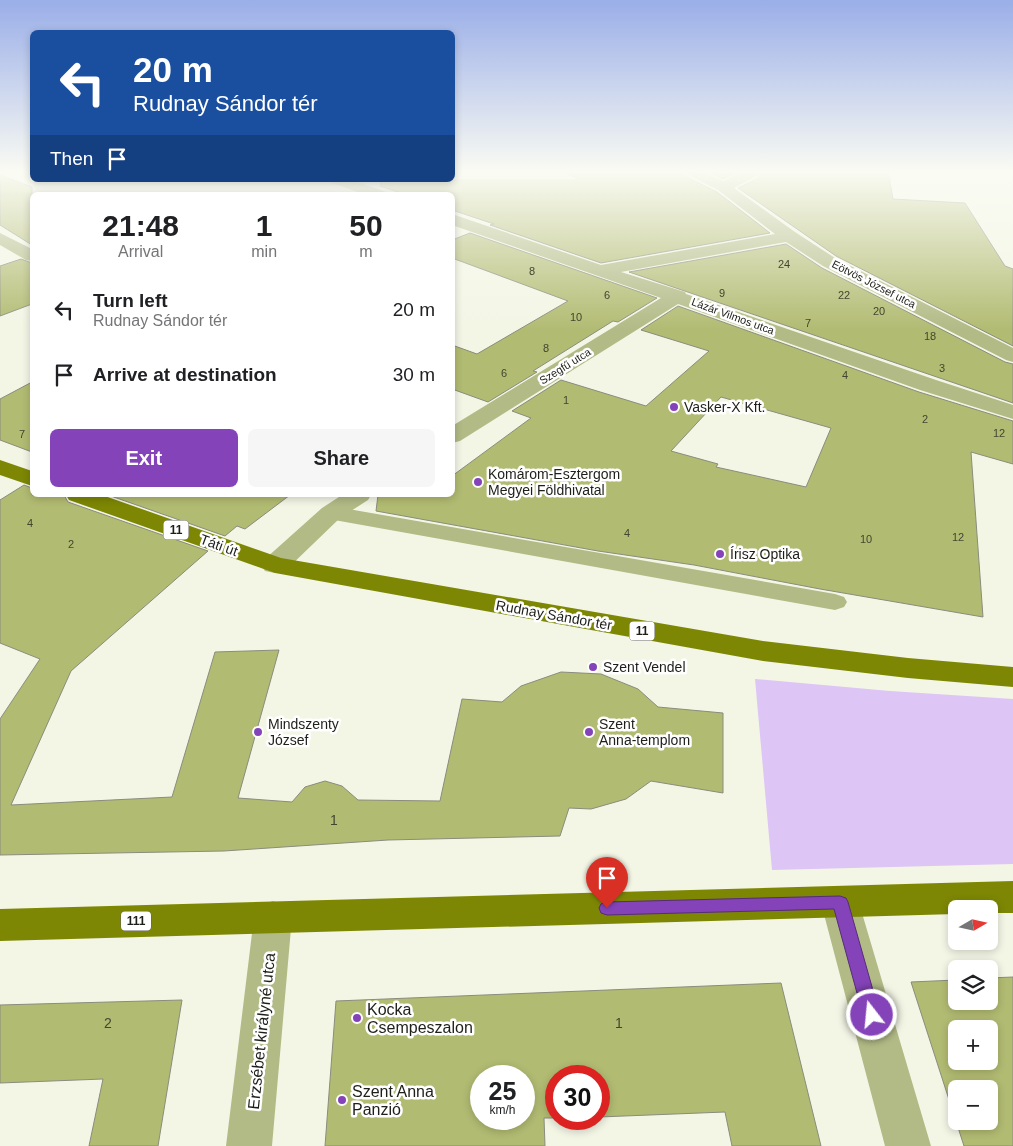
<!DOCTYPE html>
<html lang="en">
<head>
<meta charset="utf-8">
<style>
  body { margin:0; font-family:Arial,sans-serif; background:#f6f6f6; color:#202124; height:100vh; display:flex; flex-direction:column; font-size:19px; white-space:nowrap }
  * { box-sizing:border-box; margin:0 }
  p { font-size:16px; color:#757577 }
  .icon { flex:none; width:28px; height:28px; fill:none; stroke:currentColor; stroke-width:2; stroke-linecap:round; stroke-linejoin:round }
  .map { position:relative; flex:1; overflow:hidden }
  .sheet { position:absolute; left:30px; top:192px; width:425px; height:305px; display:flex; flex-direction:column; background:#fff; border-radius:8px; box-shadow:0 2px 8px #0003 }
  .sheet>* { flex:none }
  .guide { position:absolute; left:30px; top:30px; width:425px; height:152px; border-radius:8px; box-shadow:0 2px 8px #0003; background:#1a4fa0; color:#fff; overflow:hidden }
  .needle { width:32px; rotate:81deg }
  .controls { position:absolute; left:948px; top:900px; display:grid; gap:10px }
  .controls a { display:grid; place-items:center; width:50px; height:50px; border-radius:8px; background:#fff; box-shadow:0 2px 8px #0003; font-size:25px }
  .speed { position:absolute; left:470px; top:1065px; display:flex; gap:10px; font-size:25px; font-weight:700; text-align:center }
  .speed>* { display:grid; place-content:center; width:65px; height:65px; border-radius:50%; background:#fff; box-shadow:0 2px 8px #0003; line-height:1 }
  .speed small { font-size:12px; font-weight:400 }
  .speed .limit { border:8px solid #d22; background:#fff; color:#111 }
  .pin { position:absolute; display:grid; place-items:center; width:42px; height:42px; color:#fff; margin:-51px -21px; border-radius:50% 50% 50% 0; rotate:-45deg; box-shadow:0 0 5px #0007 }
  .pin .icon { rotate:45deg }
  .me { position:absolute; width:55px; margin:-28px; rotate:344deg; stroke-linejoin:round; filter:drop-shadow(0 0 4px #0008) }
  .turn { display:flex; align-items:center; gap:18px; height:105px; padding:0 20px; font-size:22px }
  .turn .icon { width:65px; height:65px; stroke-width:2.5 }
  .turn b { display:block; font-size:35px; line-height:42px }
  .then { display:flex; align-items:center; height:48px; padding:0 20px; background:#0003; gap:10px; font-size:19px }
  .eta { display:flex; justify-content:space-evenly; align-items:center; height:85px; text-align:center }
  .eta b { font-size:30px; font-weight:700; line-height:35px }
  .cta { display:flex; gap:10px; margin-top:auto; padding:10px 20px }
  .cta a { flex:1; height:58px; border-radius:8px; background:#8443b8; color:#fff; font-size:20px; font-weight:700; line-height:58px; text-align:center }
  .cta a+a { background:#f6f6f6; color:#202124 }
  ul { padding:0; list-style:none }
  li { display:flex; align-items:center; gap:15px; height:65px; padding:0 20px }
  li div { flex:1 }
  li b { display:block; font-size:19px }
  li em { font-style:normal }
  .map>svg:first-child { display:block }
  .green { fill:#ddc5f6 }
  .building { fill:#b2bb72; stroke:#8a8c7d; fill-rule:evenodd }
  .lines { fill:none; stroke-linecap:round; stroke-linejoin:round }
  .lane { fill:#b2ba86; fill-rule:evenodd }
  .street { fill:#b2ba86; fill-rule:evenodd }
  .primary { fill:#7d8704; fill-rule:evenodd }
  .route { fill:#8443b8; stroke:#562c78 }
  .poi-dot { fill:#8443b8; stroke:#fff; stroke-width:2 }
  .labels { text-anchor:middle; stroke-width:5; stroke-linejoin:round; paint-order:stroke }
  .number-label { font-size:11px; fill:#43462f }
  .far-street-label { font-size:11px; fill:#1e1f19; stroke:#fff }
  .shield { fill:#fff; stroke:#62625e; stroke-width:1 }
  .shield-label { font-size:12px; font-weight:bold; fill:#1e1f19 }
  .poi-label { font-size:14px; fill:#1e1f19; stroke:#fff; text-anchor:start }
  .street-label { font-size:14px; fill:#1e1f19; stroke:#fff }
  .near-number-label { font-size:14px; fill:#43462f }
  .near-poi-label { font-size:16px; fill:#1e1f19; stroke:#fff; text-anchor:start }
  .near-street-label { font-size:16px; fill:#1e1f19; stroke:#fff }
</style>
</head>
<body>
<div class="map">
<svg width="1013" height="1146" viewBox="0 0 1013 1146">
  <rect width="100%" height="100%" fill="#f3f6e5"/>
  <path class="green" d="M755,679L890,691L1013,699V864L772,870Z"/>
  <path class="building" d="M561,170H680L683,175L717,192L770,233L601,263L490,225L494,224L452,210V195H407L380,186L381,180H579Z
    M704,170H742L723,179Z
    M762,170H888L893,199L965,203L1005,266L1013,269V346L836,256L738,188L758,178Z
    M0,175L32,187V245L0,225Z
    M470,233L657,298L618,322L613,321L533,371L537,372L488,402L452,389V345L477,354L568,301L452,258V240Z
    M786,244L822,268L1005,362L1013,364V403L629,272Z
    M21,259L32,263V304L0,316V266Z
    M678,306L919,392L1013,421V464L971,452L983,617L820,589L694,565L598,551L376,511L378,495H452V476L531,418L512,411L561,380L646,406L709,351L641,330ZM721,397L831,428L806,487L716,467L718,464L671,451Z
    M32,382V452L0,440V399Z
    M24,485L32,488V495H64L68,502L208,551L71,671L11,805L172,797L215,652L279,650L238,798L292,802L305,787L325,781L342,786L358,800L440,801L462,699L502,702L521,686L561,672L601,674L638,689L658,707L723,713V793L651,781L626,799L591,809L569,808L560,836L388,840L224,851L0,855V719L40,659L0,643V500Z
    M108,495H290L245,529L237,526L225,536Z
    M1013,977V1146H964L911,982L956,980V1001H989V978ZM956,1029H989V1061H956ZM956,1089H989V1121H956Z
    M781,983L821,1146H732L725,1112L599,1117V1076H556V1118H544L545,1146H325L336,1001ZM481,1076H524V1119H481Z
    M182,1000L158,1146H89L103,1079L0,1083V1005Z"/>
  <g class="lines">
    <path class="lane" d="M331,506L835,594L844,597L847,602L844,607L835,610L323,518L320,513L323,508Z"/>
    <path class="street" d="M682,170H700L723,181L746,170H760L757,176L734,188L795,232L835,258L1013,348V362L1006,360L823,266L786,242L621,272L685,292L686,294L936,380L1013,405V419L920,390L678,304L460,441L452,443V426L661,298L452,225V214L601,265L775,234L718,190L684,173Z
      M330,180H352L386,192L389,195H366L332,183Z
      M0,233L32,249V261L26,260L0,245Z
      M342,495H371L368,500L340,518L285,571L275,573L265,571L261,565L265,559L322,508Z
      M840,887L853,892L859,903L931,1146H885L821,903L827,892Z
      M273,901L287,906L292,917L272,1146H226L254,917L259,906Z"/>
    <path class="primary" d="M0,460L32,471V486L0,475Z
      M66,495H102L281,558L763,641L908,658L1013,667V687L908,678L763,661L275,573L69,500Z
      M1013,881V913H989V909H956V914L0,941V909Z"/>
  </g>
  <linearGradient id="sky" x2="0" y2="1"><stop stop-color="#9aaee8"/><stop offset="0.52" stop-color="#fafbf3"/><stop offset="1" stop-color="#fafbf3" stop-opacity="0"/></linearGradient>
  <rect width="1013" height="330" fill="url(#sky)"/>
  <path class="route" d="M840,896L846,898L848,902L880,1015L878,1020L872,1023L865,1020L863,1015L834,909L607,915L601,913L599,908L601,904L607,902Z"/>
  <g class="poi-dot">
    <circle cx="674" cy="407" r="5"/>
    <circle cx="478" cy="482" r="5"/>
    <circle cx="720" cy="554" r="5"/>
    <circle cx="593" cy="667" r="5"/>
    <circle cx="258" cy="732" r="5"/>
    <circle cx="589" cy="732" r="5"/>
    <circle cx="357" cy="1018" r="5"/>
    <circle cx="342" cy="1100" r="5"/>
  </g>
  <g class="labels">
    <g class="number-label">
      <text x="784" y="268">24</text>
      <text x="532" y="275">8</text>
      <text x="722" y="297">9</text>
      <text x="607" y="299">6</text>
      <text x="844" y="299">22</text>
      <text x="879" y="315">20</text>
      <text x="576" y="321">10</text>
      <text x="808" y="327">7</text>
      <text x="930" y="340">18</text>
      <text x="546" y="352">8</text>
      <text x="942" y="372">3</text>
      <text x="504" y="377">6</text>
      <text x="845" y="379">4</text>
      <text x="566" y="404">1</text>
      <text x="925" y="423">2</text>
      <text x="999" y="437">12</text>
      <text x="22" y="438">7</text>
      <text x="30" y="527">4</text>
      <text x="627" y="537">4</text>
      <text x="958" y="541">12</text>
      <text x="866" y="543">10</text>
      <text x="71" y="548">2</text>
    </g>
    <g class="far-street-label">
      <text transform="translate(874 284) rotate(27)" y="4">Eötvös József utca</text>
      <text transform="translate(733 316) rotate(20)" y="4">Lázár Vilmos utca</text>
      <text transform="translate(565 366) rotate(-32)" y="4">Szegfű utca</text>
    </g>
    <g class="shield">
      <rect x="163.5" y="520.5" width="25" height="19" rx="4"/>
      <rect x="629.5" y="621.5" width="25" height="19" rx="4"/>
      <rect x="121" y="911.5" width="30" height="19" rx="4"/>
    </g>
    <g class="shield-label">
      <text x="176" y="534">11</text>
      <text x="642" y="635">11</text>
      <text x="136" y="925">111</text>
    </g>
    <g class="poi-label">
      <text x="684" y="412">Vasker-X Kft.</text>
      <text x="488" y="479">Komárom-Esztergom<tspan x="488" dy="16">Megyei Földhivatal</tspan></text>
      <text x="730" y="559">Írisz Optika</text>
      <text x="603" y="672">Szent Vendel</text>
      <text x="268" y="729">Mindszenty<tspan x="268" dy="16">József</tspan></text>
      <text x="599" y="729">Szent<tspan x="599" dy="16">Anna-templom</tspan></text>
    </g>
    <g class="street-label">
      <text transform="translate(219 545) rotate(20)" y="5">Táti út</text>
      <text transform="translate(554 615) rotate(10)" y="5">Rudnay Sándor tér</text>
    </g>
    <g class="near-number-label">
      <text x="334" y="825">1</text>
      <text x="108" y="1028">2</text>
      <text x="619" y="1028">1</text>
    </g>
    <g class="near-poi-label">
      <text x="367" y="1015">Kocka<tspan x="367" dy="18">Csempeszalon</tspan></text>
      <text x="352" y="1097">Szent Anna<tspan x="352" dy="18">Panzió</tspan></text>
    </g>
    <g class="near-street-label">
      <text transform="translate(261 1031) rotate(-84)" y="6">Erzsébet királyné utca</text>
    </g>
  </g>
</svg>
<div class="controls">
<a><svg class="needle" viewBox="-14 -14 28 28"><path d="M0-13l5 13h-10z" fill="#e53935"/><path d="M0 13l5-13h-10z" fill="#757577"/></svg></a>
<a><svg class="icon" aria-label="layers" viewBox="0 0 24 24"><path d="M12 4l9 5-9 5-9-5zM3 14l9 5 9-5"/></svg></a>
<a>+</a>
<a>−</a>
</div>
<div class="speed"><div>25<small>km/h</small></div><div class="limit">30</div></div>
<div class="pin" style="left:607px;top:908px;background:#d93025"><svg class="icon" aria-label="arrive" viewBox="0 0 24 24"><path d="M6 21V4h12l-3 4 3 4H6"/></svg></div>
<svg class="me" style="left:872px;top:1015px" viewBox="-20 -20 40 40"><circle r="17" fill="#8443b8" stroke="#fff" stroke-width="3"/><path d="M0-11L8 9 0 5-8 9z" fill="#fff"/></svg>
<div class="guide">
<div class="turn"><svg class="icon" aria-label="left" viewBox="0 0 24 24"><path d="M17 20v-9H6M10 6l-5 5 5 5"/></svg><div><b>20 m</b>Rudnay Sándor tér</div></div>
<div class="then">Then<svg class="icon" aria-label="arrive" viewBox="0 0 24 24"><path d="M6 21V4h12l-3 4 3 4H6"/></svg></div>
</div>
<section class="sheet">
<div class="eta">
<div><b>21:48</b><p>Arrival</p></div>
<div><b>1</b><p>min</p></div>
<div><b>50</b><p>m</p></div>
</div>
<ul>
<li><svg class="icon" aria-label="left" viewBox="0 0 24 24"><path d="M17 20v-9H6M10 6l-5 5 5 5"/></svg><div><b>Turn left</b><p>Rudnay Sándor tér</p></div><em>20 m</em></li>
<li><svg class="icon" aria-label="arrive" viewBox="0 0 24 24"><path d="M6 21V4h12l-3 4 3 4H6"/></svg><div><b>Arrive at destination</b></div><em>30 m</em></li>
</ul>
<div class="cta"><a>Exit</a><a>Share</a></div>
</section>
</div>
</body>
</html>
